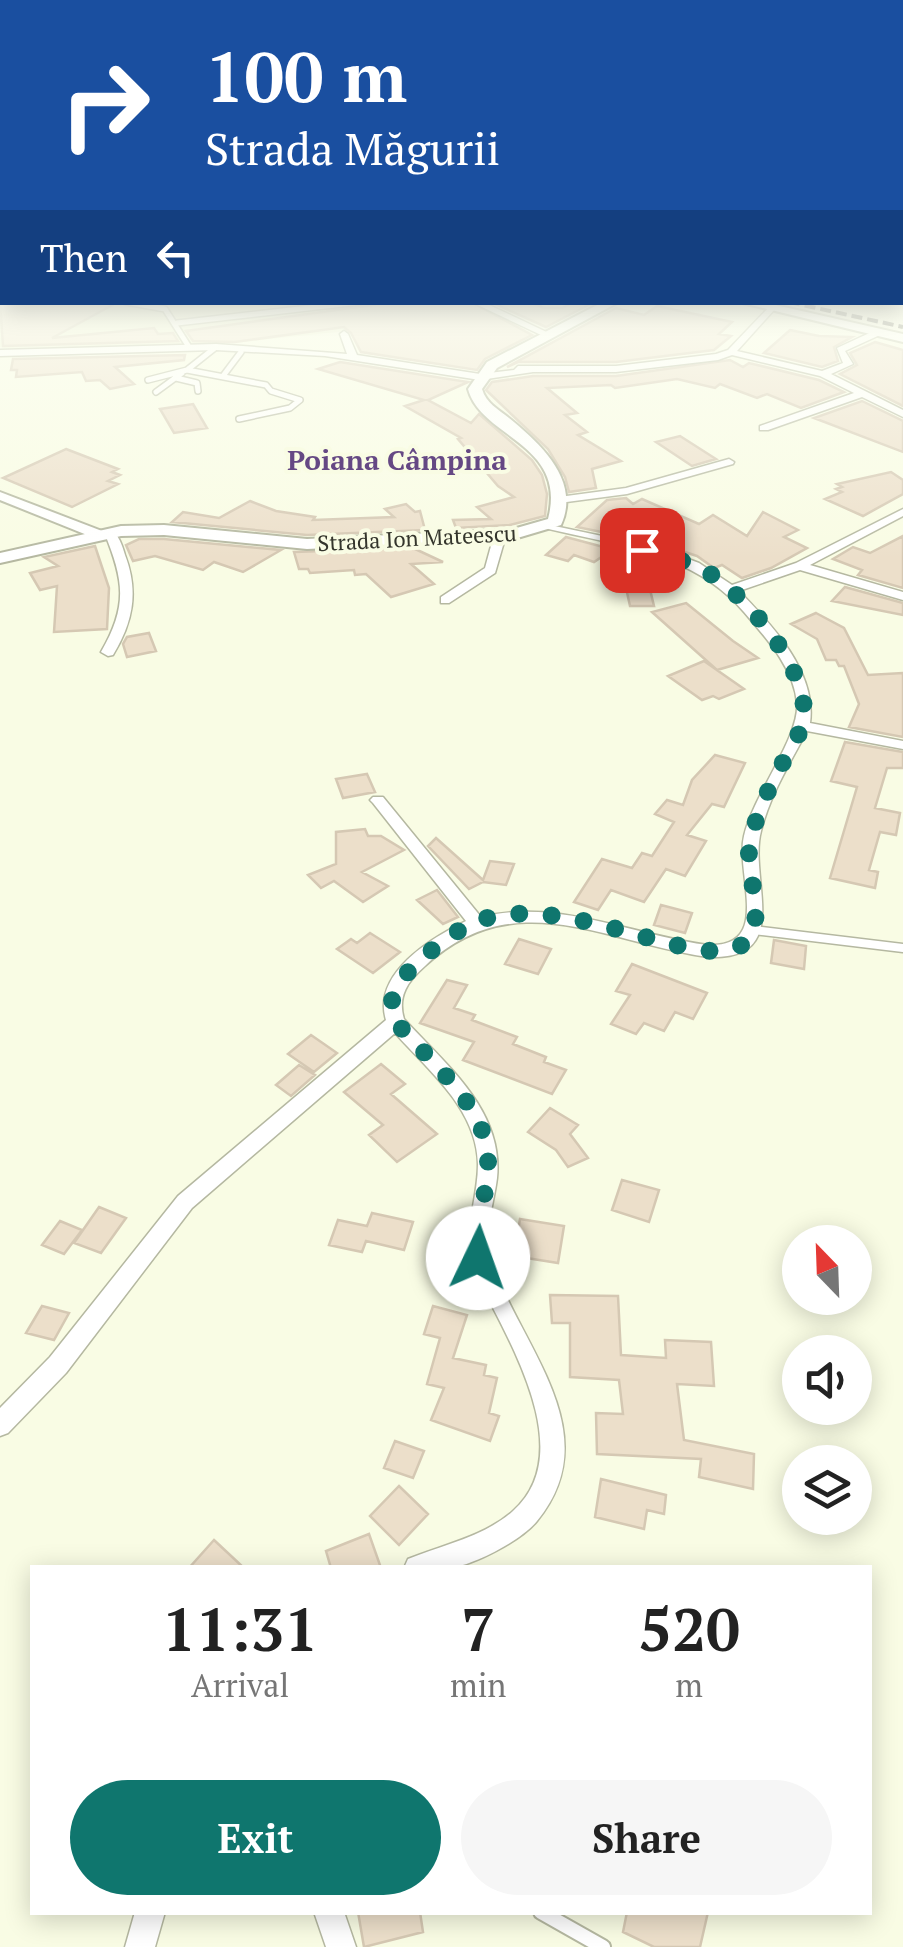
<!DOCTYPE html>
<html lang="en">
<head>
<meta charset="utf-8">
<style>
  body { margin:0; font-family:"PT Serif",serif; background:#f6f6f6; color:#222; height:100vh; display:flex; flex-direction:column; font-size:38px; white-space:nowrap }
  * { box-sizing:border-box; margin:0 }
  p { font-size:32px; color:#767676 }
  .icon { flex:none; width:55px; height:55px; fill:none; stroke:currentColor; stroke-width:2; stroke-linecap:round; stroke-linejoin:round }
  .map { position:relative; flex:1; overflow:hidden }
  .details { position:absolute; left:30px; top:1565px; width:842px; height:350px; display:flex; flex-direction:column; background:#fff; border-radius:0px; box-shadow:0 5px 25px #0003 }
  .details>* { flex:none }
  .guide { position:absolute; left:0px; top:0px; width:905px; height:305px; box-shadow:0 5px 25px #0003; background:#1a4fa0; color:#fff; overflow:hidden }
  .needle { width:65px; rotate:337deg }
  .fabs { position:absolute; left:782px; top:1225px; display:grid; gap:20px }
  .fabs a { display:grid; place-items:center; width:90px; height:90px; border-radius:50%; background:#fff; box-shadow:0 5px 25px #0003; font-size:50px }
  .pin { position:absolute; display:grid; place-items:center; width:85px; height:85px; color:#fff; margin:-42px; border-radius:20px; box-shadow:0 5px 15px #0006 }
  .me { position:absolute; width:110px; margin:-55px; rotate:3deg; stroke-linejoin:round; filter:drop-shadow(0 0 8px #0008) }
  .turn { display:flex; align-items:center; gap:35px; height:210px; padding:0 40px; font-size:45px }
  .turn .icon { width:130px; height:130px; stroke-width:2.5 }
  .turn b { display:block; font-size:70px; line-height:85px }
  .then { display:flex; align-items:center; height:95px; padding:0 40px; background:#0003; gap:20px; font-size:38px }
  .eta { display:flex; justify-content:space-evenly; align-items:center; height:170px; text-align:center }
  .eta b { font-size:60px; font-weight:600; line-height:70px }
  .cta { display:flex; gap:20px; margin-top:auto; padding:20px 40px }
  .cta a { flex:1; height:115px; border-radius:60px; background:#0f766e; color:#fff; font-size:40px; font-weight:600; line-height:115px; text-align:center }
  .cta a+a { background:#f6f6f6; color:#222 }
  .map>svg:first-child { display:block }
  .built { fill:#eff3d3 }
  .building { fill:#ecdfca; stroke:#d5c8b3; stroke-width:2.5 }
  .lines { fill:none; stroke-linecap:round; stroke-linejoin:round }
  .service-far2-casing { stroke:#b5b8a1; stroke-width:8 }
  .service-far1-casing { stroke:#b5b8a1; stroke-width:11 }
  .service-casing { stroke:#b5b8a1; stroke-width:18 }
  .minor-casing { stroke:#b5b8a1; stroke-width:3 }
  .tertiary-casing { stroke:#b5b8a1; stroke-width:4 }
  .secondary-casing { stroke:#b5b8a1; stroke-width:4 }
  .service-far2 { stroke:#fff; stroke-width:5 }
  .service-far1 { stroke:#fff; stroke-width:8 }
  .service { stroke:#fff; stroke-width:14 }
  .minor { fill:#fff; fill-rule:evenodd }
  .tertiary { fill:#fff; fill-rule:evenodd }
  .secondary { fill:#fff; fill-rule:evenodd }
  .rail { stroke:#4e4f44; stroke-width:4; stroke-dasharray:11 5; stroke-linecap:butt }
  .route { stroke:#0f766e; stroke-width:18; stroke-dasharray:0 32.4 }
  .labels { text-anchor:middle; stroke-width:8; stroke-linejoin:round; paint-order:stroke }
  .far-street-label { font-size:22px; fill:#34352c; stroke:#f9fce4 }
  .far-quarter-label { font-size:28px; font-weight:bold; fill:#654884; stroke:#f9fce4 }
</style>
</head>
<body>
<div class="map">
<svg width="903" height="1947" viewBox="0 0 903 1947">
  <rect width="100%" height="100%" fill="#f9fce4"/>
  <path class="built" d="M0,286L2,302H474L488,316L234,343L4,348L0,347Z"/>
  <path class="building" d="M0,302H118L52,338L154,328L158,334L173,333L178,341L3,346Z
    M394,302H471L532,335L485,359L477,370L361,352L351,333L344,327L235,342L193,341L186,331Z
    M574,302H594L546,327L493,303H532L544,308H562Z
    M657,306L732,322L719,334L731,336L714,350L616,362H518L507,367L616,308L644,315Z
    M790,330L819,336L852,337L834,347L838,361L822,367L764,353Z
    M875,342L903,350V406L840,374L857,365L850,353Z
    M185,355L184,360L115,367L134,384L110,389L100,380L86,381L82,372L16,377L17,370H11L13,359Z
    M730,360L743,367L749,363L819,380L844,392L801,408L767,394L757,398L720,384L715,388L677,379L615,388L611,385L547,388L577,413L565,415L587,432L578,435L621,461L592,469L596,488L569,492L565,477L548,449L486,390L492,382L533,376H616Z
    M340,362L468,382L428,400L471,423L479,414L532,460L542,475L547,494L545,516L510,525L456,528L453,520L491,519L477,507L514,497L498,486L458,439L461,438L405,406L424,400L318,369Z
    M862,401L903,421V452L814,418Z
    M193,404L207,428L174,433L160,409Z
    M680,436L716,459L692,466L656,442Z
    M66,449L118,469L112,472L120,475L108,481L118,484L72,507L3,478Z
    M891,472L903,480V494L863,516L825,499L842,492L836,489L842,487L837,484Z
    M626,498L633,504L642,499L699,524L713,515L747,536L763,512L798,530L784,537L807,548L771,568L742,578L722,565L714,568L697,556L660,544L577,527L607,500Z
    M250,501L276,511L315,517L313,520L394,517L385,509L406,504L415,512L420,511L425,530L307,535L172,522L183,512L219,518Z
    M903,536V588L858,575L862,570L833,559L853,547L870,553Z
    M566,537L671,565L646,573L654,606H630L621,565L603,556L594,562L574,555L568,561L546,555Z
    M139,539H164L281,550L243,572L214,562L203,570L155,556L133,561L126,545Z
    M95,546L109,588L107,629L54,632L57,586L40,590L30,573L58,566L44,557Z
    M413,548L443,562L411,564L434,584L391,597L366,574L355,575L354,570L310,573L308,569H299L294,552Z
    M845,587L903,603V615L832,601Z
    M686,603L733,641L758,658L717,670L652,612Z
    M816,613L844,628L868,675L903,673V737L849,727L859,704L844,666H839L836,660H826L817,639L791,624Z
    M149,633L156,651L127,657L123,644L127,637Z
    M704,661L744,689L719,699L713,696L702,700L668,676Z
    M845,742L903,752V768H887L875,808L900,813L896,835L880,832L869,870L878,872L875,888L830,878L857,787L831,781Z
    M715,755L745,763L724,807L712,804L687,835L706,841L685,876L666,869L644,902L611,890L598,910L574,902L602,859L632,868L642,853L652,856L674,822L655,814L667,800L683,805L692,780Z
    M367,774L375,792L343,798L336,779Z
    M365,829L368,836H381L404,850L362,872L388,886L363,902L334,881L321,888L308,875L336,864V832Z
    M436,838L483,880L490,861L514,864L506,885L483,882L469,889L428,846Z
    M437,890L458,917L443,924L417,900Z
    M661,905L692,913L685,933L654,925Z
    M370,933L400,952L373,973L337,949L351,939L357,943Z
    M519,939L551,949L538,974L505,964Z
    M774,940L806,946L804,969L771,963Z
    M632,964L707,993L693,1019L675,1012L664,1031L644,1023L636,1034L611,1024L630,995L616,991Z
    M447,980L467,985L454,1008L475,1015L472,1020L517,1037L513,1044L546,1057L544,1062L566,1070L552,1094L463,1060L474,1042L420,1023Z
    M311,1035L337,1053L314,1072L288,1054Z
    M381,1064L405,1084L391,1094L437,1134L397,1162L369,1135L383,1125L344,1092Z
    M299,1065L315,1075L291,1096L276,1085Z
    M550,1108L578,1125L570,1134L588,1158L568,1167L556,1150L528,1132Z
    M622,1180L659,1190L649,1222L612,1210Z
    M99,1207L126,1218L101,1253L74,1243Z
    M372,1213L413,1222L404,1250L366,1241L362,1252L329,1245L338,1220L367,1226Z
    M520,1219L564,1226L558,1263L514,1256Z
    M60,1221L82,1230L64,1254L42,1245Z
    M550,1295L618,1296L621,1355L666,1358L665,1340L711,1342L714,1386L677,1384L684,1440L754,1454L753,1489L699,1477L701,1459L597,1454L596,1413L623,1414L619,1380L570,1377V1323H552Z
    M42,1306L69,1313L54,1340L26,1333Z
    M433,1306L467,1315L453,1358L486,1365L484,1375L497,1378L489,1413L499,1416L490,1441L431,1420L444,1388L427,1384L440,1338L424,1334Z
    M395,1441L424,1451L413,1478L384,1468Z
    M601,1479L666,1495L664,1514L647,1510L644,1529L595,1517Z
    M399,1486L428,1514L399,1545L370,1516Z
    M369,1534L381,1568H331L326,1551Z
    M214,1540L244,1568H189Z
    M358,1912H420L423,1932L364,1947Z
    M627,1912H708L700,1947H654L623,1932Z"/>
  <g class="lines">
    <defs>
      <path id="service-far2" d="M126,302L165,309L189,347
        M477,302L547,335
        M177,323L360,302
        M216,347L187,370L266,385L271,391L300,400L290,408L239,419
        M223,376L241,352
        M176,378L197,383L198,391
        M148,380L187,370
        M156,392L182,373"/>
      <path id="service-far1" d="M753,930L903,948"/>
      <path id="service" d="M541,1912L603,1947"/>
      <path id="minor" d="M771,305L774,310L737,351L822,371L843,363L837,348L876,330H882V334L845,351L853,364L831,374L903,410V417L862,397L768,430H760V426L854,393L820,376L732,355L718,360L616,372H533L480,380L325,356L216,350L0,356V350L216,344L347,354L340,334L344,331L348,334L357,355L480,374L514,370L518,366H616L716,354L728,350Z
        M729,459L734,462L733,464L627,494L559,503L553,500L559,497L626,488Z
        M903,509V516L810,565L903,592V600L800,570L739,591C772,625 817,672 810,723L903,741V749L807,731C790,763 770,795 761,831C748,879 795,961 708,957C606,943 515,882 425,966C408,981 397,996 404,1019C445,1064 504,1110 497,1178C494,1204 482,1236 491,1261C521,1347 609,1433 537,1521C522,1540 474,1565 450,1568C435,1569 419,1568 404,1568L408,1559C442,1545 484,1537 513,1511C584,1448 498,1325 468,1258C466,1226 478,1195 478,1164C477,1109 429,1071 395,1033L192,1208L66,1373L8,1433L0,1436V1408L50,1357L178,1196L386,1020C372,974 431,938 466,921L373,803L370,800L373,797H383L481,917C559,898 631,935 708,945C773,948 735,874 744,836C753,795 800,737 797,703C794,668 766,638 744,612C693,552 617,546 545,528V524L659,548L699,563L732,585L796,563Z
        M110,529C119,535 122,545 125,555C139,592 133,622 113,655L108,656L101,652C128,606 124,580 104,532Z
        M500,532L506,535L495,573L449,603H441V597L485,568L494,535Z
        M135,1912H165L155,1947H125Z
        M314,1912H344L356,1947H326Z"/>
      <path id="tertiary" d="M0,492L102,531L104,534L92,537L0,500Z"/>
      <path id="secondary" d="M603,302H619L497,368L482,389C486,403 498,409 509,418C541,444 581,481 561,525L514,539L307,549L164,535L121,536L0,563V553L121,526L164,525L307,539L513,529L548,519C568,443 481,438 468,389L487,362Z
        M738,302H762L903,334V342Z"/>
    </defs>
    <use href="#service-far2" class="service-far2-casing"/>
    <use href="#service-far1" class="service-far1-casing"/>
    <use href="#service" class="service-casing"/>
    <use href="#minor" class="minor-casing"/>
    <use href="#tertiary" class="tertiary-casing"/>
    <use href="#secondary" class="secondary-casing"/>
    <use href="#service-far2" class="service-far2"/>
    <use href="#service-far1" class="service-far1"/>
    <use href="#service" class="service"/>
    <use href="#minor" class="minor"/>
    <use href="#tertiary" class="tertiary"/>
    <use href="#secondary" class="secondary"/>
    <path class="rail" d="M789,302L903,327"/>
  </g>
  <linearGradient id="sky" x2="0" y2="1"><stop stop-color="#83bed8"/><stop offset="0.51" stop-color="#fcfef3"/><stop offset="1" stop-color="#fcfef3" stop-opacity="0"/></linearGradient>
  <rect width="903" height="559" fill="url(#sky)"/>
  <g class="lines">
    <path class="route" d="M478,1258C475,1225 487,1196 488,1164C490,1108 429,1061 396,1022L390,1010C394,983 411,967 432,950C446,940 461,927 477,921C540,899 619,932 680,946C699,950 723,955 740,946C770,929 747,878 749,852C754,807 783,764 803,726C814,675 750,599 709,573C689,561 665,556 642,550"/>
  </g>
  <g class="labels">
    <g class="far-street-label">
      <text transform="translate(417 538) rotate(-3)" y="8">Strada Ion Mateescu</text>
    </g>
    <g class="far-quarter-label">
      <text x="397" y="470">Poiana Câmpina</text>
    </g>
  </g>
</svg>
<div class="fabs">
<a><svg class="needle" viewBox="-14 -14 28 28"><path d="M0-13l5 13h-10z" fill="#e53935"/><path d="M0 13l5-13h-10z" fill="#767676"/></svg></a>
<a><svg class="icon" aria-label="sound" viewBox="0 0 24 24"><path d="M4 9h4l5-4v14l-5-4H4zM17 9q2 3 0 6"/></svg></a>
<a><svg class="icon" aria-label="layers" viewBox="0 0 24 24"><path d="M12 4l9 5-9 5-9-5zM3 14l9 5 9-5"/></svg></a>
</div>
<div class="pin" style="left:642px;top:550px;background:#d93025"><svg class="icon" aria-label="arrive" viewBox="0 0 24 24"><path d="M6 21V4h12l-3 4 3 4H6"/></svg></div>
<svg class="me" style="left:478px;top:1258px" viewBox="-20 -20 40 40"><circle r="19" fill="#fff"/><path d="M0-13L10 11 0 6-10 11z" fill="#0f766e"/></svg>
<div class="guide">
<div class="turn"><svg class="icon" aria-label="right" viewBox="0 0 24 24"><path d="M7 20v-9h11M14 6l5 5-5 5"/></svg><div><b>100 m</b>Strada Măgurii</div></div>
<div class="then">Then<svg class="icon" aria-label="left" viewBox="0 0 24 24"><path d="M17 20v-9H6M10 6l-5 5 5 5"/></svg></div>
</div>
<section class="details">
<div class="eta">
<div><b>11:31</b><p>Arrival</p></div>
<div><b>7</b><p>min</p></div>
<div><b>520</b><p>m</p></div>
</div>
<div class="cta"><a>Exit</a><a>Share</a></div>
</section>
</div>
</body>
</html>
